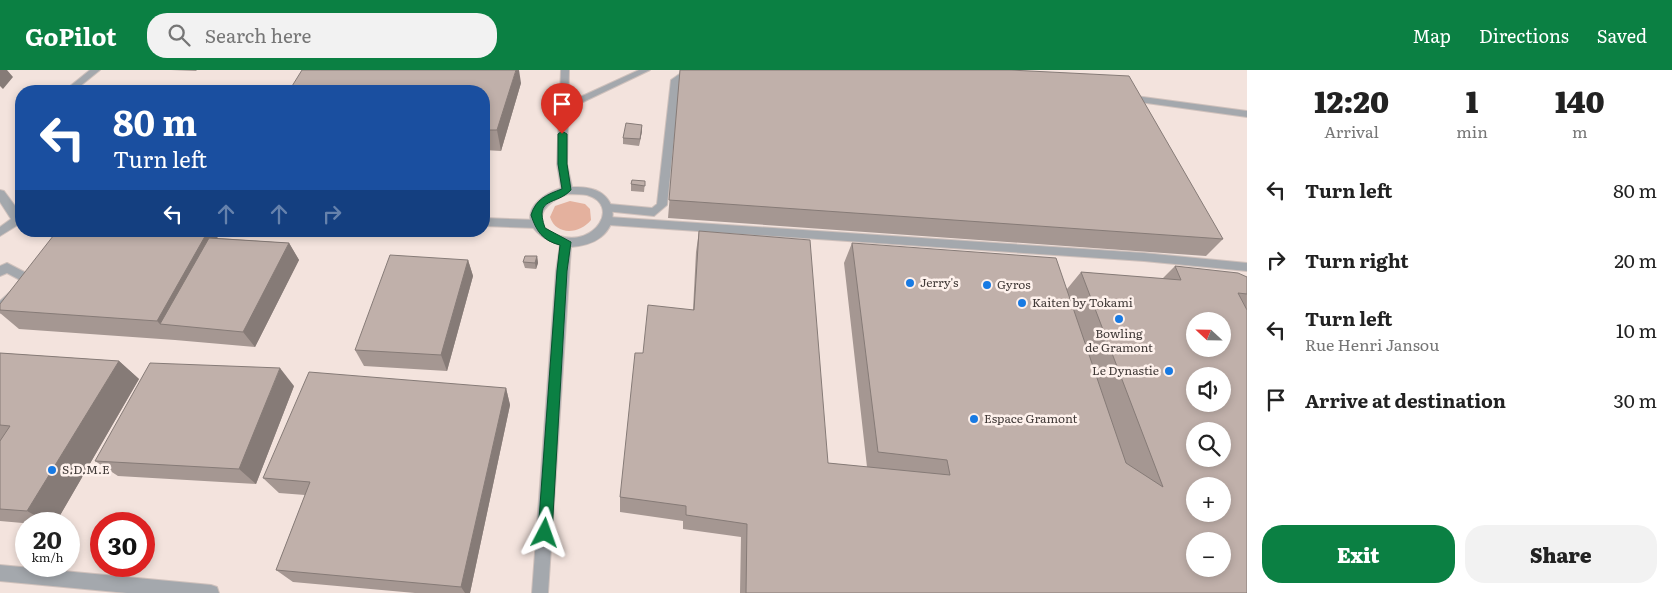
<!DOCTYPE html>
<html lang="en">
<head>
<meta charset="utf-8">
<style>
  body { margin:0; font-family:Literata,serif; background:#f2f2f2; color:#222; height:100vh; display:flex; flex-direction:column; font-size:19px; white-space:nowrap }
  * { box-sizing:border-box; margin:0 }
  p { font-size:16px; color:#767676 }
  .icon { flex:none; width:28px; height:28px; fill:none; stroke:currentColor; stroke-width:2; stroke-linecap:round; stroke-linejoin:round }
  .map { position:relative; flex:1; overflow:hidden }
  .panel { display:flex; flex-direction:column; background:#fff; width:425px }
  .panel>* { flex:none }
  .guide { position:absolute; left:15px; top:15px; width:475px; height:152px; border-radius:20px; box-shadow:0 2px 8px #0003; background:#1a4fa0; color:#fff; overflow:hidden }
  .needle { width:32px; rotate:292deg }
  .fabs { position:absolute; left:1186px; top:242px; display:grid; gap:10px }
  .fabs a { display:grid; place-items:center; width:45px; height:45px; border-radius:50%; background:#fff; box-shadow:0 2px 8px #0003; font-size:25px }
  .speed { position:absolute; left:15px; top:442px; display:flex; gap:10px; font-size:25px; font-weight:700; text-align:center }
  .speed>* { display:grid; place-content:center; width:65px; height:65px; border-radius:50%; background:#fff; box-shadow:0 2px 8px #0003; line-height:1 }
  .speed small { font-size:12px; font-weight:400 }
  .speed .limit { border:8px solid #d22; background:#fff; color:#111 }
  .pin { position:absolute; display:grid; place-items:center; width:42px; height:42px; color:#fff; margin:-51px -21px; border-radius:50% 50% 50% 0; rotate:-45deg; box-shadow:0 0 5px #0007 }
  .pin .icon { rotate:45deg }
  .me { position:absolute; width:55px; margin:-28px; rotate:4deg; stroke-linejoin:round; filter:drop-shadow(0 0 4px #0008) }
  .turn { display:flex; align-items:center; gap:18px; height:105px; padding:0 15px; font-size:22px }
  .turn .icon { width:65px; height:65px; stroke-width:2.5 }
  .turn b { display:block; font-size:35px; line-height:42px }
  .lanes { display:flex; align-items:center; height:48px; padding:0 15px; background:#0003; justify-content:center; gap:25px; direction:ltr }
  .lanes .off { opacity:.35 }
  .eta { display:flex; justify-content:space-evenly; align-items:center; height:85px; text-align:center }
  .eta b { font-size:30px; font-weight:800; line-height:35px }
  .button { display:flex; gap:10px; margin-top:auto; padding:10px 15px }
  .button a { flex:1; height:58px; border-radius:20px; background:#0b8043; color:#fff; font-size:20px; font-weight:800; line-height:58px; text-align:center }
  .button a+a { background:#f2f2f2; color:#222 }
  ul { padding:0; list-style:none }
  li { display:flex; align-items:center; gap:15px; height:70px; padding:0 15px }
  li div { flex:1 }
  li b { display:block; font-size:19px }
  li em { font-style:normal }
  header { display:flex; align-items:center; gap:30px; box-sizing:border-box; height:70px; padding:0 25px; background:#0b8043; color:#fff }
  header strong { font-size:24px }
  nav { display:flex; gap:28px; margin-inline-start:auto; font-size:18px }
  .search { width:350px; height:45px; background:#f2f2f2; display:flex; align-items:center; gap:12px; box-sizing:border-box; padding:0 18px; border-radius:20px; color:#767676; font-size:19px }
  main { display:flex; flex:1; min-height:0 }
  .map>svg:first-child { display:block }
  .green { fill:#e4b19e }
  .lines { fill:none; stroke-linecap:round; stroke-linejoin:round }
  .lane-casing { stroke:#cfc1bc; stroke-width:2 }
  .street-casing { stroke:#cfc1bc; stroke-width:2 }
  .lane { fill:#a4a8ad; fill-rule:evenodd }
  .street { fill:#a4a8ad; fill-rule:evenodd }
  .wall { fill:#a59792 }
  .shaded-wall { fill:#867b77 }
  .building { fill:#c0b0aa; stroke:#867b77; fill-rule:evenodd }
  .route { fill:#0b8043; stroke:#07532c }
  .poi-dot { fill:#187ae3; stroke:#fef1ec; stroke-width:2 }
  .labels { text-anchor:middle; stroke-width:5; stroke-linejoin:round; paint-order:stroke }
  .poi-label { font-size:12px; fill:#413a38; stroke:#fef1ec; text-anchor:start }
</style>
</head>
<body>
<header>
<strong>GoPilot</strong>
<div class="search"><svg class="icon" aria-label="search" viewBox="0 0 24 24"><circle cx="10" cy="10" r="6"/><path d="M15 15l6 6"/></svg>Search here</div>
<nav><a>Map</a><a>Directions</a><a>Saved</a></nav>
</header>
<main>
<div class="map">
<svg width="1247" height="523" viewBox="0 0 1247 523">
  <rect width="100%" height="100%" fill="#f3e3dd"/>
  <path class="green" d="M570,131L585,134L590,139L591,150C580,164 556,166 550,147L555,136Z"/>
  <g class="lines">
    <defs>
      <path id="lane" d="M90,0H100L74,21H64Z
        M639,0H650L583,32L562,36L557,33L559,31L578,28Z
        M681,3L696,4L701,7L696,10L683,9L680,11L667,135L654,146L605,141L604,138L609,134L652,138L657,134L671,10Z
        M1128,25L1247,41V47L1125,30L1123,28Z
        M21,87V104L16,101V90Z
        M0,120L4,121L21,144V153L0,166V157L11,149L0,132Z
        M609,147L1144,183L1247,193V201L1144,191L609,155L603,151Z
        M484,148L537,150L543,154L537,158L484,156Z
        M7,193L34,207L36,210L4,241L0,243V231L22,211L7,203L0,206V196Z
        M0,495L211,515L217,517L219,523H127L0,511Z"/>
      <path id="street" d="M561,0H569L567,94L572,117C578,117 585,117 592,119C615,125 620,152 601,167C592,174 582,176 571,177L548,523H532L556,201L560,175C518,161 522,132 561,118L557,94ZM568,124C574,124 581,124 587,125C621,135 595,177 560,166C552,164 546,160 541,153C540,137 554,129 568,124Z"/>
    </defs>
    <use href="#lane" class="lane-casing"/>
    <use href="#street" class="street-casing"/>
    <use href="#lane" class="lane"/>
    <use href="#street" class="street"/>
  </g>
  <path class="wall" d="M171,0H197L196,1Z
    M680,0L1223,169L1206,186L668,148Z
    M521,13L501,81L484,80V21Z
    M642,55V61L639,76L623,74V68Z
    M645,111L644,122L631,121V114Z
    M57,161H213L218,168L289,173L299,190L255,277L175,270L19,259L0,243V240Z
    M699,161L828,393L867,397L844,193L852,173L1067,219L1081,202L1162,209L1175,196L1247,207V523H740L741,467L683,459V451L620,442V427L643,283L693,240L696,182Z
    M537,186L538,193L536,199L525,198L523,192Z
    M468,190L473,206L447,301L364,296L355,280Z
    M0,283L119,291L139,309L55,454H34L0,451Z
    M294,316L256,414L118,406L95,391Z
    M506,318L510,335L470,523H415L293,512L276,500L305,425L279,423L263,408Z"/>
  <path class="shaded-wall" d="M0,0H7L13,7L3,19L0,16Z
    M516,0H519L521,13L501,81L497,60Z
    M642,55V61L639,76Z
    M208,161H213L224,178L160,254L157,251Z
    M289,173L299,190L255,277L243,262Z
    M537,186L538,193L536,199L535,193Z
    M468,190L473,206L447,301L441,285Z
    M119,291L139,309L55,454H51L27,441Z
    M280,298L294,316L256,414L239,399Z
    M506,318L510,335L470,523H465L461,517Z"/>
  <path class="building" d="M302,0H516L497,60H484V21H289Z
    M680,0H1010L1129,6L1223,169L669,130Z
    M626,53L642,55L640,69L623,68Z
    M632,110L645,111V116L631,114Z
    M57,161H208L157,251L0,240V234Z
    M699,161L810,170L828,393L950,405L947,390L878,382L852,173L1056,188L1126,393L1163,417L1081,202L1181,210L1175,196L1238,203L1247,207V224L1238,223L1247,240V523H746L747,454L686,445V436L620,427L635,283H643L648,235L694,240ZM1195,251H1222V279H1195ZM1195,306H1222V334H1195ZM1195,361H1222V389H1195ZM1195,416H1222V444H1195ZM1195,471H1222V499H1195Z
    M209,168L289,173L243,262L160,254Z
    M390,185L468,190L441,285L355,280Z
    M525,186H537L535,193L523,192Z
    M0,283L119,291L27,441L0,439V371L10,356L0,355Z
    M150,293L280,298L239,399L95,391Z
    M309,302L506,318L461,517L276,500L310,412L263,408Z"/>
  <path class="route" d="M562,61L567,64V94L571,120C556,136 534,126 545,158L571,172L567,201L552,463L550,468L545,470L540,468L538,463L557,201L560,175C543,171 536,161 531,145C536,129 546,125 562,119L558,94V64Z"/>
  <g class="poi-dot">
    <circle cx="910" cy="213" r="5"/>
    <circle cx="987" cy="215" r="5"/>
    <circle cx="1022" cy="233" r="5"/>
    <circle cx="1119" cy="249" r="5"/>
    <circle cx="1169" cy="301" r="5"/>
    <circle cx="974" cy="349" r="5"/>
    <circle cx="52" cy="400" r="5"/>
  </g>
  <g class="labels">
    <g class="poi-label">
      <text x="920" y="217">Jerry's</text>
      <text x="997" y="219">Gyros</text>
      <text x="1032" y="237">Kaiten by Tokami</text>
      <text x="1119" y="268" text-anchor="middle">Bowling<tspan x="1119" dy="14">de Gramont</tspan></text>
      <text x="1159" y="305" text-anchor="end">Le Dynastie</text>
      <text x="984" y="353">Espace Gramont</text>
      <text x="62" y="404">S.D.M.E</text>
    </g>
  </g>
</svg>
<div class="fabs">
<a><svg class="needle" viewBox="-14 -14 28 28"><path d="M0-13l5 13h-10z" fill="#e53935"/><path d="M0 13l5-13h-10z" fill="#767676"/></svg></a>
<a><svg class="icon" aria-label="sound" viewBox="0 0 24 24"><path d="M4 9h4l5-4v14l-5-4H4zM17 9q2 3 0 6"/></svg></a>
<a><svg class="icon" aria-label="search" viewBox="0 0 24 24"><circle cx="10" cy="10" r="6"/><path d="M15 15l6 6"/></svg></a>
<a>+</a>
<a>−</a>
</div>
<div class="speed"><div>20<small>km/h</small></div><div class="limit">30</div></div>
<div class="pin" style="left:562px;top:64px;background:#d93025"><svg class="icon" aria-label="arrive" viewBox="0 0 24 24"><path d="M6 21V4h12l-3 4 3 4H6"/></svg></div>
<svg class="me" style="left:545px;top:463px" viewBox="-20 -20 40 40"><path d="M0-17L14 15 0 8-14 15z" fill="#0b8043" stroke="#fff" stroke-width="4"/></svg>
<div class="guide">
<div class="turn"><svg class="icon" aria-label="left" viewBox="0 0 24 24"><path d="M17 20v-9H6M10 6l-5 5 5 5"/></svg><div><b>80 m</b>Turn left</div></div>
<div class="lanes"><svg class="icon" aria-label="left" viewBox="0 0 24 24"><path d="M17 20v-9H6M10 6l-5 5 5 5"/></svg><svg class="icon off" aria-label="ahead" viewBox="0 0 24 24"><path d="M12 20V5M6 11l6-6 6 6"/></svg><svg class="icon off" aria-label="ahead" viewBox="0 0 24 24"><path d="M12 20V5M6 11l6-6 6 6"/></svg><svg class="icon off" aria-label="right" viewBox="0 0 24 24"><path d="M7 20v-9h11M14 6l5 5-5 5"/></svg></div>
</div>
</div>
<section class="panel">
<div class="eta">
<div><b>12:20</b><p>Arrival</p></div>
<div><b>1</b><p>min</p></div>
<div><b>140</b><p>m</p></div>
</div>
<ul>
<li><svg class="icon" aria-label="left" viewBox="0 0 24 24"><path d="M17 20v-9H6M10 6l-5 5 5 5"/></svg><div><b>Turn left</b></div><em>80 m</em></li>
<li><svg class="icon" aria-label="right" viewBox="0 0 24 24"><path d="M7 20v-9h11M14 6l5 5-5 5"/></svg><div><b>Turn right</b></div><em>20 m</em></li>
<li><svg class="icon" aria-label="left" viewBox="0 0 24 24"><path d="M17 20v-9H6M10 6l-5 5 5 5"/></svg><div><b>Turn left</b><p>Rue Henri Jansou</p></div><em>10 m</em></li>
<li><svg class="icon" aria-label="arrive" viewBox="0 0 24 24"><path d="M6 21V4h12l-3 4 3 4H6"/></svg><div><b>Arrive at destination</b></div><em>30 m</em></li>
</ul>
<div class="button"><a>Exit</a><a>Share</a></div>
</section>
</main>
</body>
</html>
